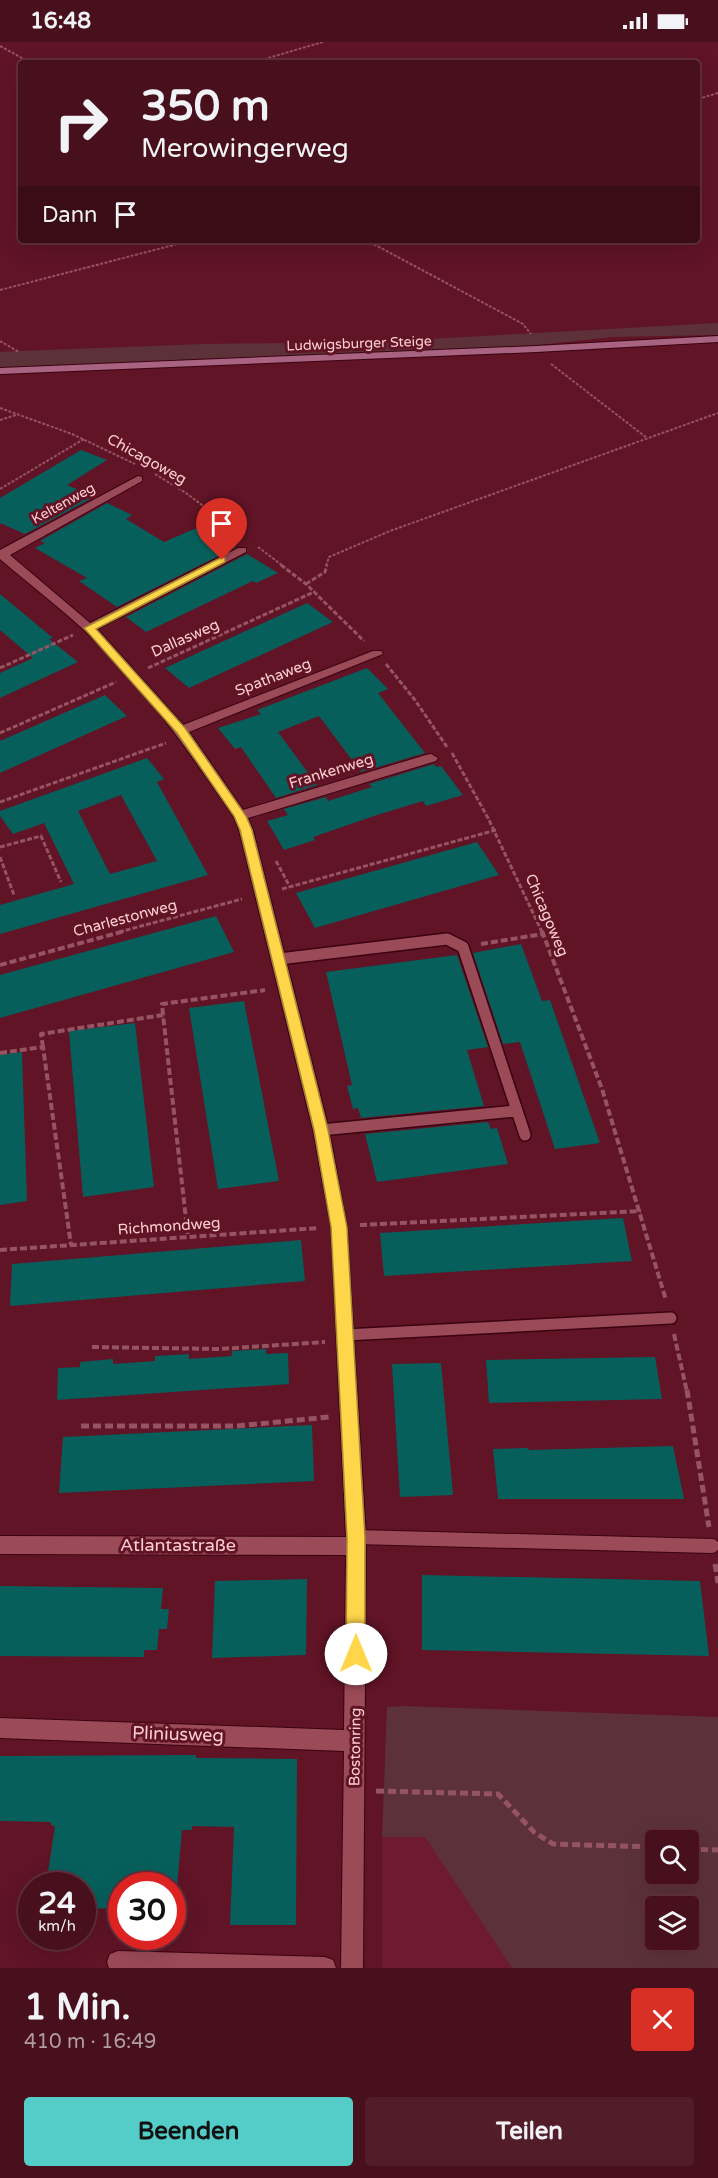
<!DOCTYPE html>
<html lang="de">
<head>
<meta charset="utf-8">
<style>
  body { margin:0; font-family:"Varela Round",sans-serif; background:#521d29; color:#f1f3f6; height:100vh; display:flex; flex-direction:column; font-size:22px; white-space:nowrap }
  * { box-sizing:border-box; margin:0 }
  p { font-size:20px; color:#b19ca3 }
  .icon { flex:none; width:33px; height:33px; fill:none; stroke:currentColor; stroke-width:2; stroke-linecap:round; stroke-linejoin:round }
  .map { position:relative; height:1926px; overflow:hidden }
  .sheet { display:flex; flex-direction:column; background:#480f1c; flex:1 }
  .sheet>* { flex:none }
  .guide { position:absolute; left:18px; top:18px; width:682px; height:183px; border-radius:6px; box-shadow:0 6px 24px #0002,0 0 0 2px #602f3b; background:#480f1c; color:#f1f3f6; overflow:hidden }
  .fabs { position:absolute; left:645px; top:1788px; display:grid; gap:12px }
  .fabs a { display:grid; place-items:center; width:54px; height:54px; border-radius:6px; background:#480f1c; box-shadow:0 6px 24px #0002,0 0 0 2px #602f3b; font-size:30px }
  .speed { position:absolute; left:18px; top:1830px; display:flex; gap:12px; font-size:30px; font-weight:700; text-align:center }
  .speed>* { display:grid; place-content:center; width:78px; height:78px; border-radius:50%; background:#480f1c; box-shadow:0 6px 24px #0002,0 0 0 2px #602f3b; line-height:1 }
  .speed small { font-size:15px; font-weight:400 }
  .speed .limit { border:9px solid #d22; background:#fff; color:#111 }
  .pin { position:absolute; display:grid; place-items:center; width:51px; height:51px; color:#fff; margin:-62px -26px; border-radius:50% 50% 50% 0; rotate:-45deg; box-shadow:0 0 6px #0007 }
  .pin .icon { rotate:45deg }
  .me { position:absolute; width:66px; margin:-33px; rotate:0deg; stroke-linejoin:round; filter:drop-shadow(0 0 4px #0008) }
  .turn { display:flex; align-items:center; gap:21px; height:126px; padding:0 24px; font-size:27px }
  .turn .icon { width:78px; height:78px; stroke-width:2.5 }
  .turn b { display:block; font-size:42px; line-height:51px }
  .then { display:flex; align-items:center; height:57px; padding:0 24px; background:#0003; gap:12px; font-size:22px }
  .round { display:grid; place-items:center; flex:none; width:63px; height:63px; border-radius:6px; background:#521d29 }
  .overview { display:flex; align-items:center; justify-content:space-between; height:102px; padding:0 24px }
  h1 { font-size:36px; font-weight:700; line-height:45px }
  .action { display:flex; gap:12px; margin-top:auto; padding:12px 24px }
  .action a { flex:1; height:69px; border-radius:6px; background:#54cdc9; color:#111; font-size:24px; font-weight:700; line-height:69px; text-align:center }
  .action a+a { background:#521d29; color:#f1f3f6 }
  .status { display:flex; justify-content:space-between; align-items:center; height:42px; padding:0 30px; background:#480f1c; direction:ltr }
  .status svg { height:16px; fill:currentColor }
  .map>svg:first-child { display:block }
  .built { fill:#6f1b2f }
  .green { fill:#5c3238; fill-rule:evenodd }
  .building { fill:#075f5c; fill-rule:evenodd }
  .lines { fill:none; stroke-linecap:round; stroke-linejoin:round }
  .service-far1-casing { stroke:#3b0312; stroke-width:14 }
  .service-casing { stroke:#3b0312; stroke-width:16 }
  .minor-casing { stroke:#3b0312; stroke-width:2 }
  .secondary-casing { stroke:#3b0312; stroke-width:2 }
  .path-far3 { stroke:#965462; stroke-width:2; stroke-dasharray:3 1.5; stroke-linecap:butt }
  .path-far2 { stroke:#965462; stroke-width:3; stroke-dasharray:5 2; stroke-linecap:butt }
  .path-far1 { stroke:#965462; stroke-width:4; stroke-dasharray:7 3; stroke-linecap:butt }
  .path { stroke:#965462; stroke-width:5; stroke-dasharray:8 4; stroke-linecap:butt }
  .service-far1 { stroke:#9b4a57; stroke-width:11 }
  .service { stroke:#9b4a57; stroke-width:14 }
  .minor { fill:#9b4a57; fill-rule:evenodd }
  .secondary { fill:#a76380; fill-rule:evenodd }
  .route { fill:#ffd54a; stroke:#a68a30; stroke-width:1.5 }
  .labels { text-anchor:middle; stroke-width:6; stroke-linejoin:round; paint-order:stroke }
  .far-street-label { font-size:14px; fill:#fdced2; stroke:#601426 }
  .street-label { font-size:15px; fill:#fdced2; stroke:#601426 }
  .near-street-label { font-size:18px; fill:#fdced2; stroke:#601426 }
</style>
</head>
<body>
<div class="status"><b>16:48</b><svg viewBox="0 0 49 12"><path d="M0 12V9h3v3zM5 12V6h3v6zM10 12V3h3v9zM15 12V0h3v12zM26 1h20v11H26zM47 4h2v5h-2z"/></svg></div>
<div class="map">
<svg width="718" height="1926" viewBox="0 0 718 1926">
  <rect width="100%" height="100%" fill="#601426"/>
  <path class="built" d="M382,1795H425L512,1926H382Z"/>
  <path class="green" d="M718,281V293L612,295L520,305L0,326V310L20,309L203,302L372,300Z
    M403,1664L718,1675V1926H512L425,1795H382L387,1665ZM656,1798H688V1832H656ZM656,1864H688V1898H656Z"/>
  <path class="building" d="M81,408L107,418L67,443L94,455L25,492L0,481V456Z
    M107,461L132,473L126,477L164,500L206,482L227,495L223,497L236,505L117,565L79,539L87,536L35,506L45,501L40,499Z
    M247,512L278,531L256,541L253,539L146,590L126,575Z
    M0,552L53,596L49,597L78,620L0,656V631L33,616L0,588Z
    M307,561L333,580L189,646L165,626Z
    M367,626L388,647L378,651L425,711L361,730L319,674L278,690L317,743L276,756L241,705L235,707L218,686L261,672L257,668Z
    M105,653L127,674L0,731V699Z
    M147,716L164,737L157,740L208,833L0,892V863L74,842L44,781L13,792L0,774V769ZM121,753L157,819L110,832L78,769Z
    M434,722L436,725L441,724L463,753L426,764L423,759L377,773L313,795L315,798L284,808L267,779L288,773L284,767L326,755L328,759L372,745L369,742Z
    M477,800L499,833L315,886L296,851Z
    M216,874L234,910L0,976V933Z
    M521,902L542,959L550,958L600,1101L555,1107L520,1000L503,1002L473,911Z
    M457,913L488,1005L467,1008L484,1064L361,1076L358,1066L353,1067L347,1044L352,1043L326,930Z
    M244,959L279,1139L218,1147L189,966Z
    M135,981L154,1145L83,1155L69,989Z
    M22,1010L27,1159L0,1163V1013Z
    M488,1080L491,1087L497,1086L508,1122L377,1140L365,1092Z
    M623,1176L632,1219L384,1234L380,1191Z
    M301,1198L305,1239L10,1264L12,1222Z
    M266,1307V1312L288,1311L289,1342L57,1358L58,1326L80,1325V1320L113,1317V1322L155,1319V1314L173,1313L189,1312V1317L232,1314V1309Z
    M655,1315L662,1357L489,1361L486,1318Z
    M441,1321L453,1453L400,1455L392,1322Z
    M312,1383L314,1439L59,1451L63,1395Z
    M673,1404L684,1457H498L493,1407L528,1406L529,1408Z
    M422,1533L700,1539L709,1614L422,1608Z
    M307,1537L306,1613L212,1616L215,1539Z
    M0,1544L163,1546L161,1567H169L167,1587H159L157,1608H144V1615L0,1614Z
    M196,1713V1716L297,1717L296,1883H230L234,1785L192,1784V1788H182L177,1844H122V1867L82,1866V1844H46L55,1784L51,1783V1780L0,1779V1714Z"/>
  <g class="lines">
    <defs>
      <path id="service-far1" d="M279,917L447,897L463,905L525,1093
        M321,1088L516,1069
        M345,1293L671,1276"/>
      <path id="service" d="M356,1495L712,1504"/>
      <path id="minor" d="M138,434L142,435V439L10,513L90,581L238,506H246V510L97,587L183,683L373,609H381L383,612L189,690L243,768L426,713L431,712L438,716L436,719L248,776L253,788L329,1088L347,1185L366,1495L363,1926H341L344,1709L0,1696V1676L344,1688L346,1513L0,1512V1494L346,1495L331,1185L313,1088L239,788L234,775C189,709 143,643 84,588C57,563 28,541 0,517V508Z
        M118,1909L325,1915L333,1918L336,1926H109L107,1920L110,1912Z"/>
      <path id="secondary" d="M718,294V300L536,310L0,332V326L536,304Z"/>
    </defs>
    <use href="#service-far1" class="service-far1-casing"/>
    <use href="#service" class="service-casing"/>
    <use href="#minor" class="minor-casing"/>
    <use href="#secondary" class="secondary-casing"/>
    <path class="path-far3" d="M0,4L31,21
      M251,21L323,0
      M698,57L718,51
      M366,198L523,282L531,292
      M0,248L193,198
      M0,299L19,310
      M551,322L647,396
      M0,366L72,392L135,422
      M0,378L19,372
      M155,432L186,451L242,493
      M0,447L84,397
      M258,505L283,524
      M326,524L329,515L390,489L718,371"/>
    <path class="path-far2" d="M281,523L306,542L364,599
      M306,542L325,530L327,523
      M386,622L415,658L447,705
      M0,626L73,593
      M148,626L314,550
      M0,691L116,640
      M452,711L488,776L542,890
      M0,760L166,701
      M0,805L41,794L61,840
      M0,815L14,853
      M276,819L290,845
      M282,847L496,788
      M119,890L242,857"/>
    <path class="path-far1" d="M542,889L602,1047L666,1258
      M481,902L543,892
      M0,923L125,889
      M163,973L162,962L265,948
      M43,1005L41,992L163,973L188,1195
      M0,1011L43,1005L71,1203
      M360,1183L641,1169
      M0,1208L319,1186
      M674,1292L687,1350
      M92,1305L219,1307L325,1300"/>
    <path class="path" d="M687,1348L709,1485
      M81,1384H237L329,1375
      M715,1522L718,1541
      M376,1749L498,1752L534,1790L553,1802L656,1805
      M688,1807L718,1808"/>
    <use href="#service-far1" class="service-far1"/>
    <use href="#service" class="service"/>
    <use href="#minor" class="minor"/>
    <use href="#secondary" class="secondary"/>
  </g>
  <path class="route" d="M222,515L225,516V520L96,587L185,686L246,774L252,788L328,1088L347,1185L365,1496V1612L362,1619L356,1621L349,1619L346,1612L347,1496L331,1185L314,1088L240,788L234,774L177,691L84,586Z"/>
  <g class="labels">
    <g class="far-street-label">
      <text transform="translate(359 301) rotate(-2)" y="5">Ludwigsburger Steige</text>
      <text transform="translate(63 461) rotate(-29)" y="5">Keltenweg</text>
    </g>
    <g class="street-label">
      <text transform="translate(147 417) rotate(29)" y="5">Chicagoweg</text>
      <text transform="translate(185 596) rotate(-24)" y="5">Dallasweg</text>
      <text transform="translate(273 635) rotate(-21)" y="5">Spathaweg</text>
      <text transform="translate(331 729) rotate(-17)" y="5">Frankenweg</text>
      <text transform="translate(547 873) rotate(67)" y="5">Chicagoweg</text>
      <text transform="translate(125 876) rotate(-15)" y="5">Charlestonweg</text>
      <text transform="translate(169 1184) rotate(-4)" y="5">Richmondweg</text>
      <text transform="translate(355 1705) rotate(-89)" y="5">Bostonring</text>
    </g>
    <g class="near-street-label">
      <text x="178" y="1509">Atlantastraße</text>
      <text transform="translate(178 1692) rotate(2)" y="6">Pliniusweg</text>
    </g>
  </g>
</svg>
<div class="fabs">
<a><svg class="icon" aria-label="search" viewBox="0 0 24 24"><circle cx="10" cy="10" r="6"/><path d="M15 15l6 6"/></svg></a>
<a><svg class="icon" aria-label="layers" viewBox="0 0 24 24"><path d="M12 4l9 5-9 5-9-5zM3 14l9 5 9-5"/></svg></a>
</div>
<div class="speed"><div>24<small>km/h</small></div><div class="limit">30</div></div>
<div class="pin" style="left:222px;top:518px;background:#d93025"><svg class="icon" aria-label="arrive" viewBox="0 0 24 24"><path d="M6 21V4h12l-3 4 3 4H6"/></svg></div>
<svg class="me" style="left:356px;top:1612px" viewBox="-20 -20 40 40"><circle r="19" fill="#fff"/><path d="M0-13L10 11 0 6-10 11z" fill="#ffd54a"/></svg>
<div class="guide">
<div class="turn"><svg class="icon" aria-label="right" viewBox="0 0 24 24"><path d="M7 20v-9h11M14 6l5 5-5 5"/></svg><div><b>350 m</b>Merowingerweg</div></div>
<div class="then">Dann<svg class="icon" aria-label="arrive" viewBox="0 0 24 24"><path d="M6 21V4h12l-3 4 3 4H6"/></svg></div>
</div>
</div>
<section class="sheet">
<div class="overview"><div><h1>1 Min.</h1><p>410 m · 16:49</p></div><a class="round" style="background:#d93025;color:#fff"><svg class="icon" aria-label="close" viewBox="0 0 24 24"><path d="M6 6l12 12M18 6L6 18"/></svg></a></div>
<div class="action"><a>Beenden</a><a>Teilen</a></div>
</section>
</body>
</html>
